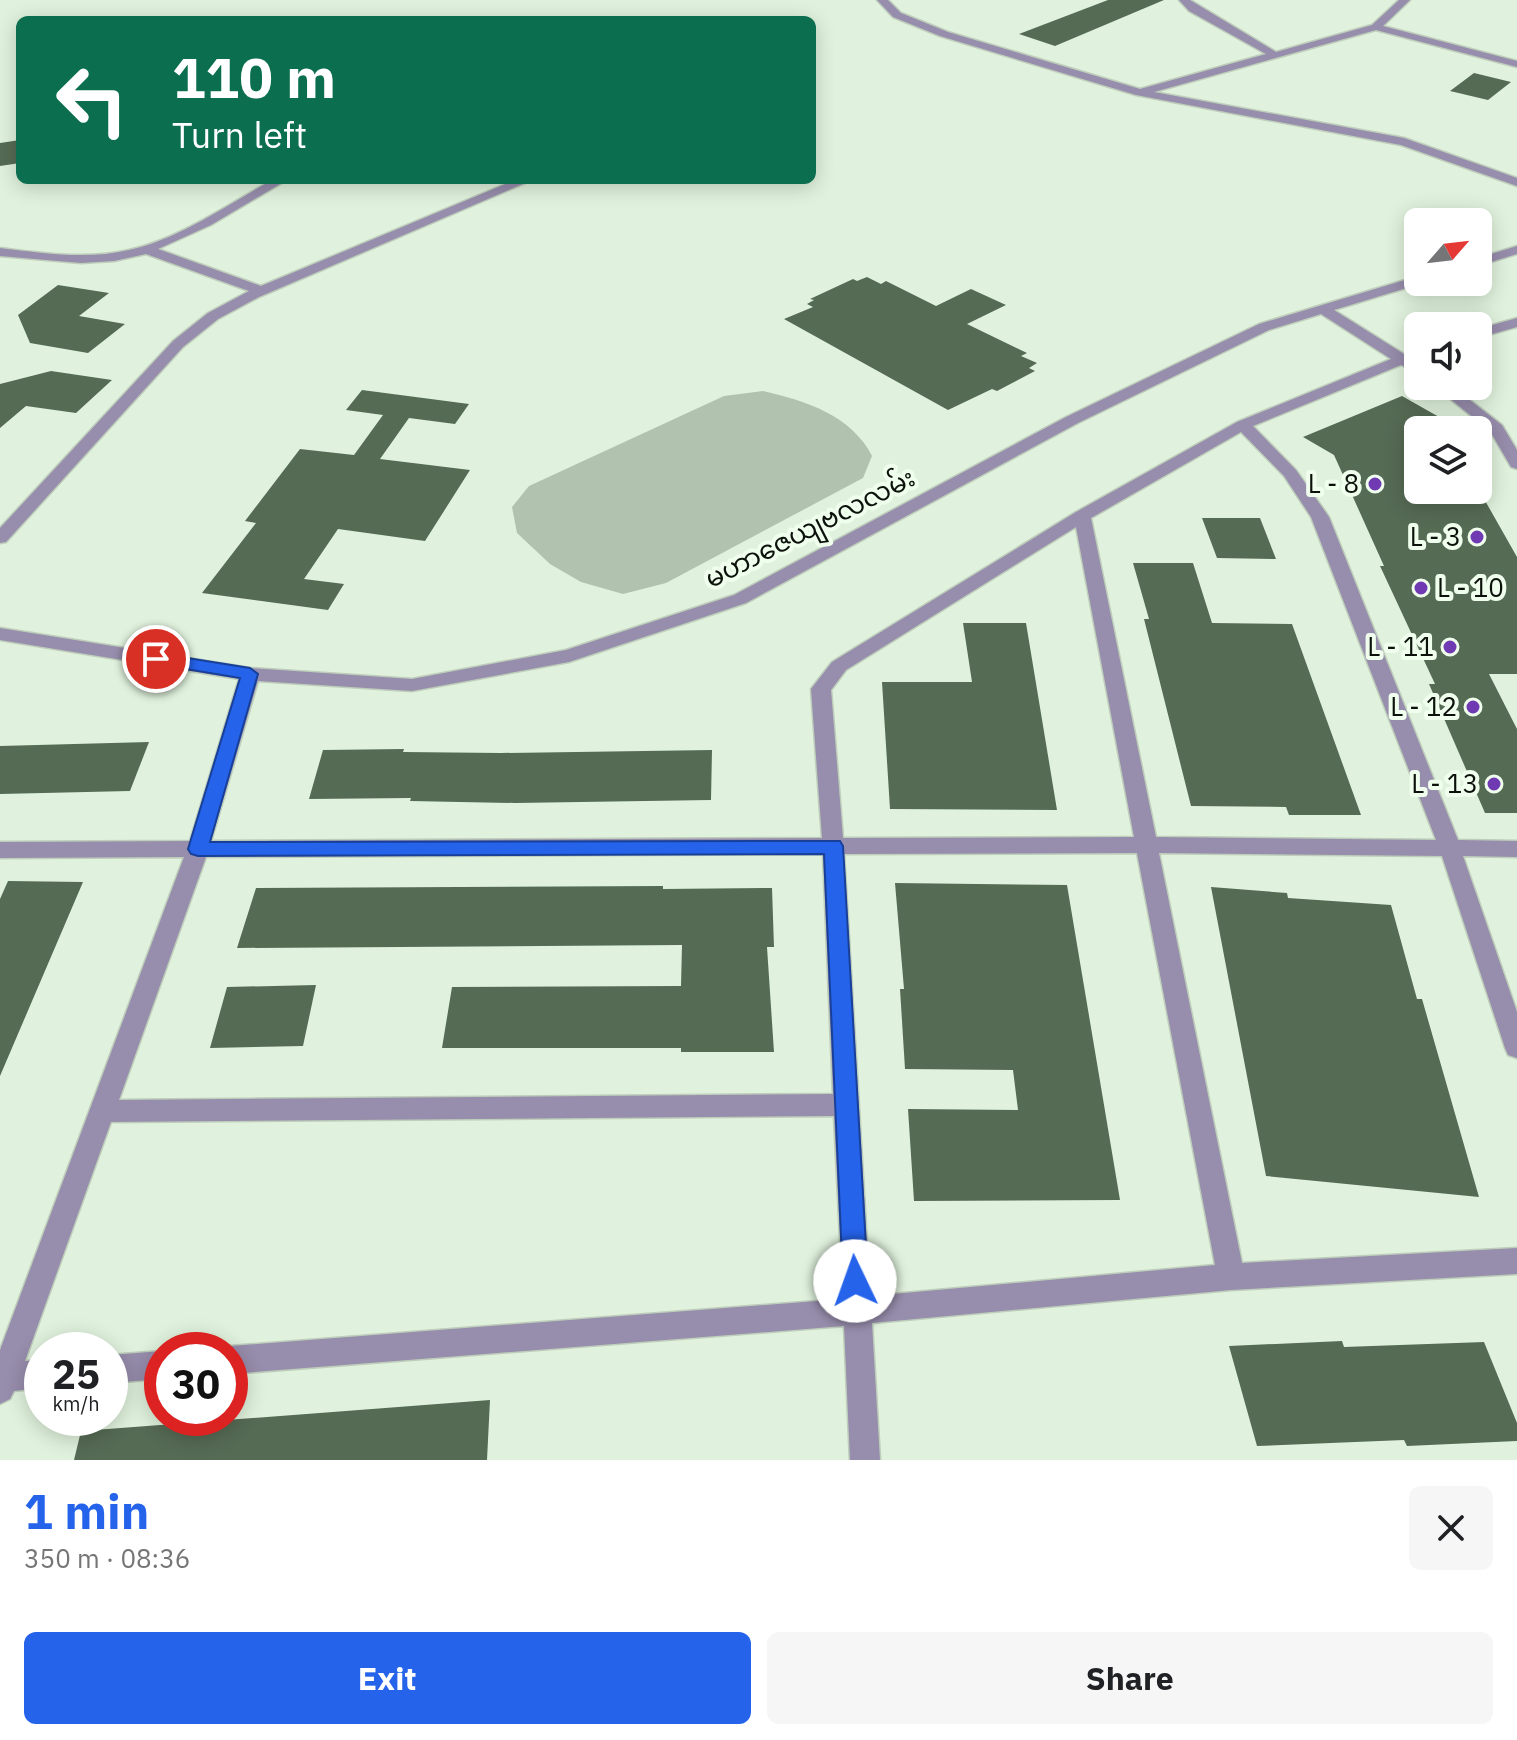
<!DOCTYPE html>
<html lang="en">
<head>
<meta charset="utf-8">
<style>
  body { margin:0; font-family:"IBM Plex Sans","Noto Sans Myanmar",sans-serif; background:#f6f6f6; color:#202124; height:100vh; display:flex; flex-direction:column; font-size:30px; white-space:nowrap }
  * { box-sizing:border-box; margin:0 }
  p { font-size:26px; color:#757577 }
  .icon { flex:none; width:44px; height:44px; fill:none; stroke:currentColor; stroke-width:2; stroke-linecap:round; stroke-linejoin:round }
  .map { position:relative; height:1460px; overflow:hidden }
  .side { display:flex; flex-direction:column; background:#fff; flex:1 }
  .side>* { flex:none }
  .guide { position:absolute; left:16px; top:16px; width:800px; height:168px; border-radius:12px; box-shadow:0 4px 20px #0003; background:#0b6e4f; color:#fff; overflow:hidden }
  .needle { width:52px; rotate:62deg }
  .fabs { position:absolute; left:1404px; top:208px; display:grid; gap:16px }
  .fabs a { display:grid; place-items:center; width:88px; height:88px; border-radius:12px; background:#fff; box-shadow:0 4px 20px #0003; font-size:40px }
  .speed { position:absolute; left:24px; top:1332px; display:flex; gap:16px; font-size:40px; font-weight:700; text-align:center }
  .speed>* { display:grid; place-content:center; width:104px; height:104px; border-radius:50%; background:#fff; box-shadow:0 4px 20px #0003; line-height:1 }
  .speed small { font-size:20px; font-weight:400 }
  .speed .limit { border:12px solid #d22; background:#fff; color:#111 }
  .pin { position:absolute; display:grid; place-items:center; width:68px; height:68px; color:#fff; margin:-34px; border:4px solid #fff; border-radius:50%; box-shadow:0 2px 8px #0007 }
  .me { position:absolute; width:88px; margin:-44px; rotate:357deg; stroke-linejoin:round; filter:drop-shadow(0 0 6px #0008) }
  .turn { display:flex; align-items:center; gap:28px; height:168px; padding:0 24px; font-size:36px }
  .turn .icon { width:104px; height:104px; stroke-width:2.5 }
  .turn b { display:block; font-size:56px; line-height:68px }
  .round { display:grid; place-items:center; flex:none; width:84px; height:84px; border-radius:12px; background:#f6f6f6 }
  .head { display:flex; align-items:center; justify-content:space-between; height:136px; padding:0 24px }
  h1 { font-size:48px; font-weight:700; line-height:60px; color:#2563eb }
  .cta { display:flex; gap:16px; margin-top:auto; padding:16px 24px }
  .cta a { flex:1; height:92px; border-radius:12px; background:#2563eb; color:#fff; font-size:32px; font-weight:700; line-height:92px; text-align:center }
  .cta a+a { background:#f6f6f6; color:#202124 }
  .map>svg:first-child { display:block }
  .green { fill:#b1c3ae }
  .building { fill:#566b54 }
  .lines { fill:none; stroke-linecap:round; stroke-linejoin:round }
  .minor-casing { stroke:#becebb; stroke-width:3 }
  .minor { fill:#978dac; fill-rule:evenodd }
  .route { fill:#2563eb; stroke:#184099; stroke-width:2 }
  .poi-dot { fill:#703bb2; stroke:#effeed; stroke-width:3 }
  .labels { text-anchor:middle; stroke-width:8; stroke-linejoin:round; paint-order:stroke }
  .poi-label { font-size:26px; fill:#0c120b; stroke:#effeed; text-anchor:end }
  .street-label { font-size:26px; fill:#0c120b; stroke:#effeed }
</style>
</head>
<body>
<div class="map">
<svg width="1517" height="1460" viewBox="0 0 1517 1460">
  <rect width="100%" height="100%" fill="#e0f2dd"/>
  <path class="green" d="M763,391C806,401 851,415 872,456L863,478L666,583L623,594L581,582L550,564L517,533L512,507L529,486L724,396Z"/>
  <path class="building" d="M1108,0H1164L1055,46L1019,34Z
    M1474,73L1511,82L1488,100L1450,91Z
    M20,140V163L0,166V143Z
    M867,277L881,284L886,281L936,306L971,289L1006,305L967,324L1027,353L1021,356L1037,363L1029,368L1035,371L997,391L992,389L948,410L784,319L813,307L807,304L814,300L810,299L853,279L857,281Z
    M58,285L109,293L79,316L125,324L88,353L30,343L18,315Z
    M51,371L112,380L76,413L26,406L0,428V384Z
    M362,390L469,404L455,424L409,418L380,459L470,470L425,541L338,529L304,579L344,584L328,610L202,593L256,523L245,521L300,449L354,455L383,415L346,410Z
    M1402,396L1462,430H1418V490H1479L1517,557V674H1489L1517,729V813H1485L1429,684H1435L1380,566H1384L1334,455L1303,437Z
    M1202,518H1260L1276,559L1217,558Z
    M1133,563H1193L1212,623L1292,624L1361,815H1289L1286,807L1191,806L1144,619H1149Z
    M963,623H1026L1057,810L890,809L882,682H972Z
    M149,742L130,791L0,794V746Z
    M404,749L403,752L501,753L712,750L711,800L515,803L410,801L411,798L309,799L323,750Z
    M8,881L83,882L0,1076V899Z
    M895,883L1067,885L1120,1200L914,1201L908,1109L1018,1110L1013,1070L905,1069L900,989H904Z
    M663,886V889L772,888L774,947H767L774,1052H681V1048H442L452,987L681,986L682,945L237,948L256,888Z
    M1211,887L1287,893L1288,898L1391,905L1417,999H1422L1479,1197L1266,1176Z
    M316,985L303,1046L210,1048L227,987Z
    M1342,1341L1344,1347L1484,1342L1517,1423V1441L1407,1446L1404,1440L1257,1446L1229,1346Z
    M490,1400L487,1460H74L81,1431Z"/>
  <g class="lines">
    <defs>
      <path id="minor" d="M877,0H888L901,13L948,32L1140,89L1266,54L1189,11L1179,0H1190L1276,52L1372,25L1399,0H1410L1383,26L1517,61V67L1376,30L1154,92L1404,138L1517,178V186L1401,145L1136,95L940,36L893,17Z
        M272,180H287L211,225L158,249L261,286L515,180H532L259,297L218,319L183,347L6,542L0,543V528L173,341L208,313L249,291L146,254L114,261L81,263L0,256V248C42,253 87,260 129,250C179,239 227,205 272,180Z
        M1517,246V254L1478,266V258Z
        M1418,276V282L1423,283L1334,310L1404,354L1418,349V358L1414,360L1418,363V373L1401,365L1253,426L1296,470L1329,517L1458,840L1517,841V857L1463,856L1517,1012V1058L1508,1055L1505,1048L1442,856L1159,853L1242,1263L1517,1248V1274L1231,1290L872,1323L880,1460H850L844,1326L230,1374V1350H220L230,1346L843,1299L834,1116L111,1122L25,1361L42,1360V1388L14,1391L10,1399L0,1404V1350L184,857L0,858V842L190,841L239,679L0,640V628L250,668L412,679L566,650L734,595L1066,417L1259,324ZM1321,314L1391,359L1237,422L1076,512L832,662L811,689L822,838L211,841L258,681L412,691L569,662L746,603L1078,423L1269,330ZM1241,432L1284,476L1311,517L1436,840L1156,837L1091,518ZM1076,527L1134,837L843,838L831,690L846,670ZM1137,853L1215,1265L870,1296L844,854ZM823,854L833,1094L119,1100L206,857Z
        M1517,318V327L1478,338V329Z
        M1434,386H1452L1502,425L1517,450V469L1511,467L1490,431Z
        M162,1351V1379L110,1383V1355Z"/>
    </defs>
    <use href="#minor" class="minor-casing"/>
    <use href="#minor" class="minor"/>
  </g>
  <path class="route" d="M156,653L250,668L258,674L210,842L840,841L843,846L868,1281L864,1290L855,1293L846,1290L843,1281L824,854L198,856L191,854L188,849L240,678L150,663L147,659L150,655Z"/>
  <g class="poi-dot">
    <circle cx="1375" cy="484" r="8"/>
    <circle cx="1477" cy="537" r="8"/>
    <circle cx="1421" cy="588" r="8"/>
    <circle cx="1450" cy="647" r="8"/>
    <circle cx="1473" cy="707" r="8"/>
    <circle cx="1494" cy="784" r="8"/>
  </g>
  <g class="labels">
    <g class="poi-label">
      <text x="1359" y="493">L - 8</text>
      <text x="1461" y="546">L - 3</text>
      <text x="1437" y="597" text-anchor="start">L - 10</text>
      <text x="1434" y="656">L - 11</text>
      <text x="1457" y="716">L - 12</text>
      <text x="1478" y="793">L - 13</text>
    </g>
    <g class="street-label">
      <text transform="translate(810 528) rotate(-27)" y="9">မဟာဇေယျဗလလမ်း</text>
    </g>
  </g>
</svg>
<div class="fabs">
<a><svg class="needle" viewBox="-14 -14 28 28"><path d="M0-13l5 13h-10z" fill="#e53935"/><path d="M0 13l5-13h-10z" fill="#757577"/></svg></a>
<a><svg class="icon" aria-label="sound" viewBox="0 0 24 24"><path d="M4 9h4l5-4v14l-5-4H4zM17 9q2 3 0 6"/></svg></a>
<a><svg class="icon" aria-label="layers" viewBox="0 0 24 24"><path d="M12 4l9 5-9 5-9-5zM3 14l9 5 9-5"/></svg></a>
</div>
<div class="speed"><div>25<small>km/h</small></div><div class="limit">30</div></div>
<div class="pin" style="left:156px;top:659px;background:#d93025"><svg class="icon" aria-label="arrive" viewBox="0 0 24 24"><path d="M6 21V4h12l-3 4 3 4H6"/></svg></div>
<svg class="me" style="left:855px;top:1281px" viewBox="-20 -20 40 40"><circle r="19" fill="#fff"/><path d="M0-13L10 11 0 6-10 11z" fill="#2563eb"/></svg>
<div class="guide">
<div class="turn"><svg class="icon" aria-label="left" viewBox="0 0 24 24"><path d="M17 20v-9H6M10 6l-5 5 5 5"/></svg><div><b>110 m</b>Turn left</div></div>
</div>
</div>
<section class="side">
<div class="head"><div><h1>1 min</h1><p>350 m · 08:36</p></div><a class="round"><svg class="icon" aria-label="close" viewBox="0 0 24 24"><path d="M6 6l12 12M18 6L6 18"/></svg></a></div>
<div class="cta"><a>Exit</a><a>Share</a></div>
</section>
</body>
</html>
